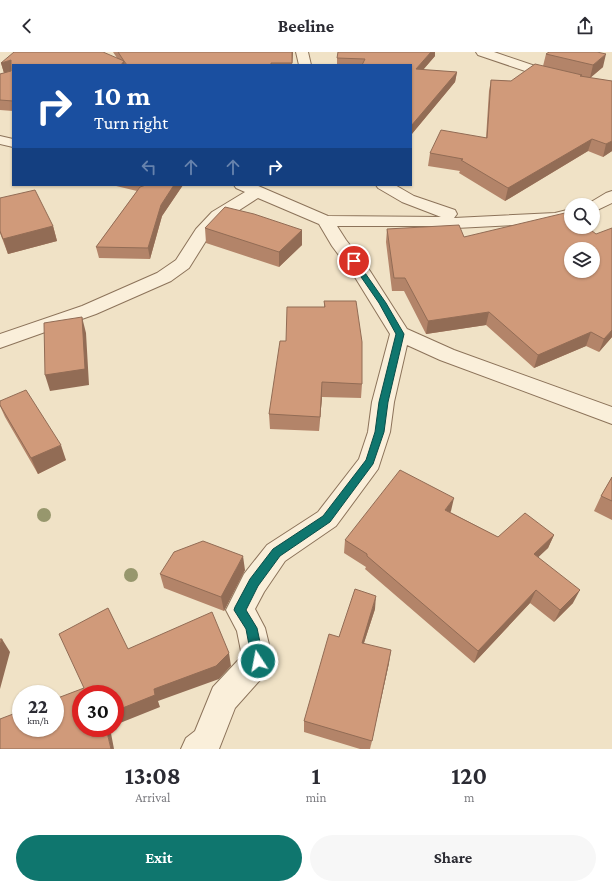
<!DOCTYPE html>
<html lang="en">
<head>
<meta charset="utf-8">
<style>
  body { margin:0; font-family:"Crimson Pro",serif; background:#f7f7f7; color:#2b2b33; height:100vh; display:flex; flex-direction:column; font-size:15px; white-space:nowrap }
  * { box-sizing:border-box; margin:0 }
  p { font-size:13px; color:#7c7c81 }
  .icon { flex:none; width:22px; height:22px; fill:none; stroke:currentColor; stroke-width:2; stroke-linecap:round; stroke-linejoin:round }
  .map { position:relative; height:697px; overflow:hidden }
  .side { display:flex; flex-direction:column; background:#fff; flex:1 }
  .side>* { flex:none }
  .banner { position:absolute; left:12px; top:12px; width:400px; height:122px; border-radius:0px; box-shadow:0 1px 3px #0004; background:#1a4fa0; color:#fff; overflow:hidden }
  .fabs { position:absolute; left:564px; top:146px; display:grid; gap:8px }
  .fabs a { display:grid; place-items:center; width:36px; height:36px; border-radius:50%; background:#fff; box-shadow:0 1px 3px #0004; font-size:20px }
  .speed { position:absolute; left:12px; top:633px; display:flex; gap:8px; font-size:20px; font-weight:700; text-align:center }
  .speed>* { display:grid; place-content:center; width:52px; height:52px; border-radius:50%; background:#fff; box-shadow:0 1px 3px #0004; line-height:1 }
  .speed small { font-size:10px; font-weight:400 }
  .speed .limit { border:6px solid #d22; background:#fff; color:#111 }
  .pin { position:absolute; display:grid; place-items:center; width:34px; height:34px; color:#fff; margin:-17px; border:2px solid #fff; border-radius:50%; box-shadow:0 1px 4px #0007 }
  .me { position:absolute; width:44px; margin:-22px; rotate:349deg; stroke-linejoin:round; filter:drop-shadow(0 0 3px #0008) }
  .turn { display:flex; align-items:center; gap:14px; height:84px; padding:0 16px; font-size:18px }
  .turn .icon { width:52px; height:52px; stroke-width:2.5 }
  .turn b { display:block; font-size:28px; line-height:34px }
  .lanes { display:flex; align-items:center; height:38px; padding:0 16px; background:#0003; justify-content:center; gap:20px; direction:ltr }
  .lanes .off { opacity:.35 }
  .eta { display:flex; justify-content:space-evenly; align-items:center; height:68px; text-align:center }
  .eta b { font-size:24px; font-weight:700; line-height:28px }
  .primary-button { display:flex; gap:8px; margin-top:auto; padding:8px 16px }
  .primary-button a { flex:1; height:46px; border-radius:24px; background:#0f766e; color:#fff; font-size:16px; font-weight:700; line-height:46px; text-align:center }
  .primary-button a+a { background:#f7f7f7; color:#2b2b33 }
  header { display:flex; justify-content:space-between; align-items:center; height:52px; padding:0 16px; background:#fff; font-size:18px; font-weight:700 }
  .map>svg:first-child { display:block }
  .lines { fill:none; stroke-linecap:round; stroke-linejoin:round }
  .minor-casing { stroke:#8c735a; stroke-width:2 }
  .minor { fill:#faefda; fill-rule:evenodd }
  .tree { fill:#97976d }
  .wall { fill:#b38469 }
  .shaded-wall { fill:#926c55 }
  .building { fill:#d09a7a; stroke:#926c55; fill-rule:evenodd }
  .route { fill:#0f766e; stroke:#0a4d48 }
</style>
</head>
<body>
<header><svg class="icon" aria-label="back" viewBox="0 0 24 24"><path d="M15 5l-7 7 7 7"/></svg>Beeline<svg class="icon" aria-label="share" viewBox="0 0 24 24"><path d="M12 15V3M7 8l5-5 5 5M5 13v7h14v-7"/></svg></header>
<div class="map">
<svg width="612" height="697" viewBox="0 0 612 697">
  <rect width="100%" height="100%" fill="#f0e2c6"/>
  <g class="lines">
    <defs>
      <path id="minor" d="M296,0H308L311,13H299Z
        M476,0H494L547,18L612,32V40L540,24L478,3Z
        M0,84L13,87V95L0,92Z
        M234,133H256L328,164L441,165L402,150L378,136L376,133H395L414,144L455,158L457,162L454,166L555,161L571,157V167L555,171L456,176L428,174H337L346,188L370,219L407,277L454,298L612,355V372L440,308L407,293L394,350L390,380L378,417L336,474L285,509L264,540L255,557L265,576L273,609L268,619L235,656L219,697H181L186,686L195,679L213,635L242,604L237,579L226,558L244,522L267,493L318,460L359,407L368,380L372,350L390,282L353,222L332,194L319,172L258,146L224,168L209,184L189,216L171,229L96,262L0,296V282L82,254L157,221L176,208L196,177L212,160L245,140L236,136Z
        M612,139V151L593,160V153H586L606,141Z"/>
    </defs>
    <use href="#minor" class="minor-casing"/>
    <use href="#minor" class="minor"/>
  </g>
  <g class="tree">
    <circle cx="44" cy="463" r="7"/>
    <circle cx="131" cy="523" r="7"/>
  </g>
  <path class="wall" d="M113,0H293L292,13H13V59L0,58V22L4,21L1,11L117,6Z
    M338,0H435V4L423,18L457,20L455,30L411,83V13H337V6Z
    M549,0L603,15L590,26L612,29V99L603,105L588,99L505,149L459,121L460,119L428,114L430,101L486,86L489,39L491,28L511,29L543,14L546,2Z
    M112,133H183L162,164L150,207L99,206L96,195L137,139Z
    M0,146L53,174L57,189L8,202L0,181Z
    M205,176L302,178V193L279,215L206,191Z
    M387,177L464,185L612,285L599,300L586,294L534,316L486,273L426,282L404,239H392L386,190Z
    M324,249L362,332L361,346L322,345L319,379L270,377L269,362L324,255Z
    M0,349L66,408L38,422L5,365L0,354Z
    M612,425V468L594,459L601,444Z
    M451,459L450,460L498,485L554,483L548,496L538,505L573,551L554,570L530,551L474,611L365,517L366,515L344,501L345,488Z
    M245,518L224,559L164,536L160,522Z
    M375,557L364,591L389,611L370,697H360L304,680V669L339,585Z"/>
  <path class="shaded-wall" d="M292,0H293L292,13Z
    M431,0H435V4L415,27L416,17Z
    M606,2L603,15L590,26L593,13Z
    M11,8L13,18L4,21L1,11Z
    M124,9L125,13H121Z
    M457,20L455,30L411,83V74Z
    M592,87L588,99L505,149L508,136Z
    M612,89V99L603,105L606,92Z
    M174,133H183L162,164L150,207L148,196L161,153Z
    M53,174L57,189L8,202L3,187Z
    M302,178V193L279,215V200Z
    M489,260L486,273L426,282L428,269Z
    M82,265L86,281L89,333L50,339L45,323Z
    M612,278V285L599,300L604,287Z
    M591,280L586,294L534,316L538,303Z
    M322,330V345L319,379L320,365Z
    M61,393L66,408L38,422L31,406Z
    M454,446L451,459L442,471L445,458Z
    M554,483L548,496L528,515L534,502Z
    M243,504L245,518L224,559L221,545Z
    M536,538L530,551L474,611L478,599Z
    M580,538L573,551L554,570L560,558Z
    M376,544L375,557L360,603L362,591Z
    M2,587L10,600L0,637V593Z
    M391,598L389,611L370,697L372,689Z
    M229,601L231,614L219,627L158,649L160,655L115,673V659L154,637Z
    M106,676H110L114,697H111Z"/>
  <path class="building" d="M14,0H103L124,9L118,0H292V11H271V13H127L124,9L121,13H13V49L0,48V22L11,19V8L1,11Z
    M338,0H431L416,17L457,20L411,74V13H362L365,7L337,6Z
    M549,0H597L606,2L593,13L546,2Z
    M535,12L582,23L580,24L612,29V89L606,92L592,87L508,136L461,108L463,107L430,101L441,78L487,86L491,28L511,29Z
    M146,133H174L161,153L148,196L96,195L140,135Z
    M35,138L53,174L3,187L0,179V146Z
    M225,155L254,162L302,178L279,200L205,176Z
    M569,160L571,162V175H587L596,182L612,176V278L604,287L591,280L538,303L489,260L428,269L405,226H394L387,177L459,173L464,185ZM571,197H593V219H571Z
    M324,249H356L362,290V332L322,330L320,365L269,362L280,289H286L287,255H325Z
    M82,265L85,317L45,323L44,271Z
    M26,338L61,393L31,406L0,353V349Z
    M400,418L454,446L445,458L498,485L525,461L554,483L534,502L580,538L560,558L536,538L478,599L367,504V502L345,488Z
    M612,425V449L601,444Z
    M203,489L243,504L221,545L160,522L174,500Z
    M355,537L376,544L362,591L391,598L372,689L304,669L329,582L339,585Z
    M108,556L128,597L212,560L229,601L216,614L154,637L155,643L115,659V642H81V676H106L111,697H0V667L21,659V676H55V647L84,636L59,582Z
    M0,587H2L0,593Z"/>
  <path class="route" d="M351,208H356L386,251L404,282L388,350L384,380L373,412L330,470L280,504L258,534L246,558L257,576L264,609L262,613L258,615L254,613L252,609L246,577L234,558L235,555L250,527L273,497L323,464L366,408L375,380L379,350L396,282L379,251L350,209Z"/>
</svg>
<div class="fabs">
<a><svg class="icon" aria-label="search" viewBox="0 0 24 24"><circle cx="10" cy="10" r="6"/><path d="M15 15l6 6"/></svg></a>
<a><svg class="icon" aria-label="layers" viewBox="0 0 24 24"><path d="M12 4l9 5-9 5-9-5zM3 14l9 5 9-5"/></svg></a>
</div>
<div class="speed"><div>22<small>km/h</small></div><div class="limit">30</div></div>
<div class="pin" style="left:354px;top:209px;background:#d93025"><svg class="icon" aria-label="arrive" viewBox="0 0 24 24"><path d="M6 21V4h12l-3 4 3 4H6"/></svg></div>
<svg class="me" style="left:258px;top:609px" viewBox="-20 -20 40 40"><circle r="17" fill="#0f766e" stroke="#fff" stroke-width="3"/><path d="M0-11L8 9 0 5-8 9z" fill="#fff"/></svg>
<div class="banner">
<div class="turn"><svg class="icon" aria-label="right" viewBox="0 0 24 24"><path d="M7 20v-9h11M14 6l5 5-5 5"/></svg><div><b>10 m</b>Turn right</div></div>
<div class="lanes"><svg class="icon off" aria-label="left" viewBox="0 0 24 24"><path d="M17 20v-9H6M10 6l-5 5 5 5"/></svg><svg class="icon off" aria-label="ahead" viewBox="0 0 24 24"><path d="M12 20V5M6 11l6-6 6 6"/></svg><svg class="icon off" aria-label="ahead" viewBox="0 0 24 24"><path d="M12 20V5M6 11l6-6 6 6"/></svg><svg class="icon" aria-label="right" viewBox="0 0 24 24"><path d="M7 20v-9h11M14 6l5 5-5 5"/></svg></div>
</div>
</div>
<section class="side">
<div class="eta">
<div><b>13:08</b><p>Arrival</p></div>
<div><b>1</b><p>min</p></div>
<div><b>120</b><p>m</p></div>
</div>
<div class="primary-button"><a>Exit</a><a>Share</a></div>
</section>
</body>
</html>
